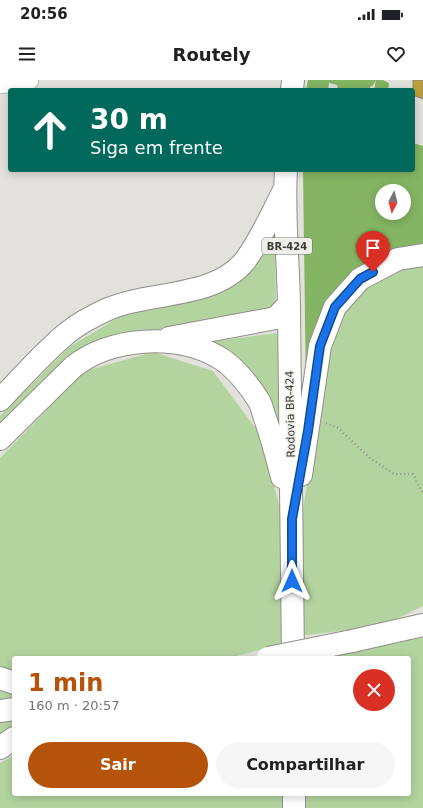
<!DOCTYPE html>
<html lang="pt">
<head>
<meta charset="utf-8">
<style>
  body { margin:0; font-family:"DejaVu Sans",sans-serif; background:#f6f6f6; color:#202124; height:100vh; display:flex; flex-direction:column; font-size:15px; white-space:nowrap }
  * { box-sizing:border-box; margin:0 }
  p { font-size:13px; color:#757577 }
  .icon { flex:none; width:22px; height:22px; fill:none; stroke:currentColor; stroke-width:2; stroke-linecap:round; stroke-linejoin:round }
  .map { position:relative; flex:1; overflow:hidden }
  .side { position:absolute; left:12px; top:576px; width:399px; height:140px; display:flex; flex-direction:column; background:#fff; border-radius:4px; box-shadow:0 2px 10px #0003 }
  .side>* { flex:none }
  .guide { position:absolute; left:8px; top:8px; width:407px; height:84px; border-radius:4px; box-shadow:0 2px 10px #0003; background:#00695c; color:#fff; overflow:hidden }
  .needle { width:26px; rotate:186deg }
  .fabs { position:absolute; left:375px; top:104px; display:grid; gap:8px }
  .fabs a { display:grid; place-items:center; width:36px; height:36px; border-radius:50%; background:#fff; box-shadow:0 2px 10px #0003; font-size:20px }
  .pin { position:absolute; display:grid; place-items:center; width:34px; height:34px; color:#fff; margin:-41px -17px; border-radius:50% 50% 50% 0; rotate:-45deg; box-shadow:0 0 4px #0007 }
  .pin .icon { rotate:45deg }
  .me { position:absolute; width:44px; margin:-22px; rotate:0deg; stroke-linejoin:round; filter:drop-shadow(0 0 3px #0008) }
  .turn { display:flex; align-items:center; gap:14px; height:84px; padding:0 16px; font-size:18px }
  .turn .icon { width:52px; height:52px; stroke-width:2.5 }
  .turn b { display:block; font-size:28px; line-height:34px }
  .round { display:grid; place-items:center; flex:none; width:42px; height:42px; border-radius:21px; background:#f6f6f6 }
  .summary { display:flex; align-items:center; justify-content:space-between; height:68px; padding:0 16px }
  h1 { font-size:24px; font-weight:800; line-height:30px; color:#b45309 }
  .button { display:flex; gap:8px; margin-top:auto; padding:8px 16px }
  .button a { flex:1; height:46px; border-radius:24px; background:#b45309; color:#fff; font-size:16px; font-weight:800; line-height:46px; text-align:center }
  .button a+a { background:#f6f6f6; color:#202124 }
  .status { display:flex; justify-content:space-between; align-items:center; height:28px; padding:0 20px; background:#fff; direction:ltr }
  .status svg { height:11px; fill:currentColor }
  header { display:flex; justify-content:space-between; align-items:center; height:52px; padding:0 16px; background:#fff; font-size:18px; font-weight:800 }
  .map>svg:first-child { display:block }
  .green { fill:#b3d49f }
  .forest { fill:#84b562; fill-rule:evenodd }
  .building { fill:#bf9f38; stroke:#888782 }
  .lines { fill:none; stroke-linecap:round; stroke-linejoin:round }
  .minor-casing { stroke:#918f8b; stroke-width:20 }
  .major-casing { stroke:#918f8b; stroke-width:24 }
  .path { stroke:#93928e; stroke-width:2.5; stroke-dasharray:1 3; stroke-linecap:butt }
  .minor { stroke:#fff; stroke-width:19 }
  .major { stroke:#fff; stroke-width:22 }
  .major-bridge-casing { stroke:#918f8b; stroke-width:24; stroke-linecap:butt }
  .major-bridge { stroke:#fff; stroke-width:22 }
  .route-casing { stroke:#114b97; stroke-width:10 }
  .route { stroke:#1a73e8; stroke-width:7 }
  .labels { text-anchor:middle; stroke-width:3; stroke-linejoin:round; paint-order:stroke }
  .shield { fill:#f0eee8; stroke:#71706d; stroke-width:1 }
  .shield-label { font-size:10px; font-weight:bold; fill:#3b3a38 }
  .street-label { font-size:11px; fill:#3b3a38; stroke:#f0eee8 }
</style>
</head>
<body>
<div class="status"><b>20:56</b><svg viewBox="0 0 49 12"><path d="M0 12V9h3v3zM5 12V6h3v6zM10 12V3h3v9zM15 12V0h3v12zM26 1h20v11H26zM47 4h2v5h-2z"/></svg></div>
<header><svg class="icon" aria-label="menu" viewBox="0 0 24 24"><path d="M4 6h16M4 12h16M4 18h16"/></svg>Routely<svg class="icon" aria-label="heart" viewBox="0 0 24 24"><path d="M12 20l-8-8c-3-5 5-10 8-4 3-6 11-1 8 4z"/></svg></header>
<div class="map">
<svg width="423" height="728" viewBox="0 0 423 728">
  <rect width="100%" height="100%" fill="#e2e1db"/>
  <path class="green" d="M277,139L275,155L276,234L80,273L0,352V336L69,267L131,230L249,193Z
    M423,185V526L382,546L299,556L300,450L327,273L341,233L366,204L398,188Z
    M277,253L284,394L272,344L224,281L184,265Z
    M153,272L213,291L260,354L286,450L285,563L229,578H14V592L0,586V378L85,291Z
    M423,558V728H304L303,714H409V578H323L390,561Z
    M0,605L14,611V622L0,624Z
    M14,634V656L0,664V636Z
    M14,675V714H286L287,728H0V683Z"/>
  <path class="forest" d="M308,0H376L374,4L367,10H338L337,5L329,3L328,10H306Z
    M376,0H383L389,3L388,10H374Z
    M413,63L423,66V171L342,207L306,311L303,90H413ZM382,111H404V133H382Z"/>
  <path class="building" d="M413,0H423V19L413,15Z"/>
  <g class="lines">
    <defs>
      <path id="minor" d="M0,4L29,0"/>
      <path id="major" d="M292,10L293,0
        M286,90C283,137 289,185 289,232C290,348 292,463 293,578
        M169,258L276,238L289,224
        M0,320C22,297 43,273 67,253C78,244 93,236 106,230C148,211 213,219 244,182C259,163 273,132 284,110
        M0,359L73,287C111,257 176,253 218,277C233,285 250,306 259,321C262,326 263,333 265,338C272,358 277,377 282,397
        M301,395L320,266L335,227L360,199L398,179L423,175
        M352,561L423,545
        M0,598L14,603
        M0,631L14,629
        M0,668L14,658
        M294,714V728"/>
    </defs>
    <use href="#minor" class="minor-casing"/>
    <use href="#major" class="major-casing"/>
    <path class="path" d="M326,343L338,348L371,379L394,394H413L421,410L423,412"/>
    <use href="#minor" class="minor"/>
    <use href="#major" class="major"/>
    <defs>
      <path id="major-bridge" d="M268,578L352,561"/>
    </defs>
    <use href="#major-bridge" class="major-bridge-casing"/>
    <use href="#major-bridge" class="major-bridge"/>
  </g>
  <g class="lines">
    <defs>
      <path id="route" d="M292,501V439L308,351L320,266L335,227L360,199L373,192"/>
    </defs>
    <use href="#route" class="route-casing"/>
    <use href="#route" class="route"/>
  </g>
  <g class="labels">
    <rect class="shield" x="262" y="158" width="50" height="16" rx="3"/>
    <g class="shield-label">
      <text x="287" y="170">BR-424</text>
    </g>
    <g class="street-label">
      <text transform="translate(290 334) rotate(-91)" y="4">Rodovia BR-424</text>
    </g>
  </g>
</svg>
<div class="fabs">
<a><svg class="needle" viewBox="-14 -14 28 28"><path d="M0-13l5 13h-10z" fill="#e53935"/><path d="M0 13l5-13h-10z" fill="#757577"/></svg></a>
</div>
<div class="pin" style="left:373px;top:192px;background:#d93025"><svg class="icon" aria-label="arrive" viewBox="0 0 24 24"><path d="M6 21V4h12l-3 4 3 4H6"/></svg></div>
<svg class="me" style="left:292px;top:501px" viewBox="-20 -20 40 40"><path d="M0-17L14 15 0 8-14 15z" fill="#1a73e8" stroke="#fff" stroke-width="4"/></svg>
<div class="guide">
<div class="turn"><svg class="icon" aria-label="ahead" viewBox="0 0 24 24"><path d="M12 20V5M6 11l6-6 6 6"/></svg><div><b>30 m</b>Siga em frente</div></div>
</div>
<section class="side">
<div class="summary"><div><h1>1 min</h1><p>160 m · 20:57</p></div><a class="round" style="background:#d93025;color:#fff"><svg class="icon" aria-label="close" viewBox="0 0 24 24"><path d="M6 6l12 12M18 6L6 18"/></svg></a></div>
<div class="button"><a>Sair</a><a>Compartilhar</a></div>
</section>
</div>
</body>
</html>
